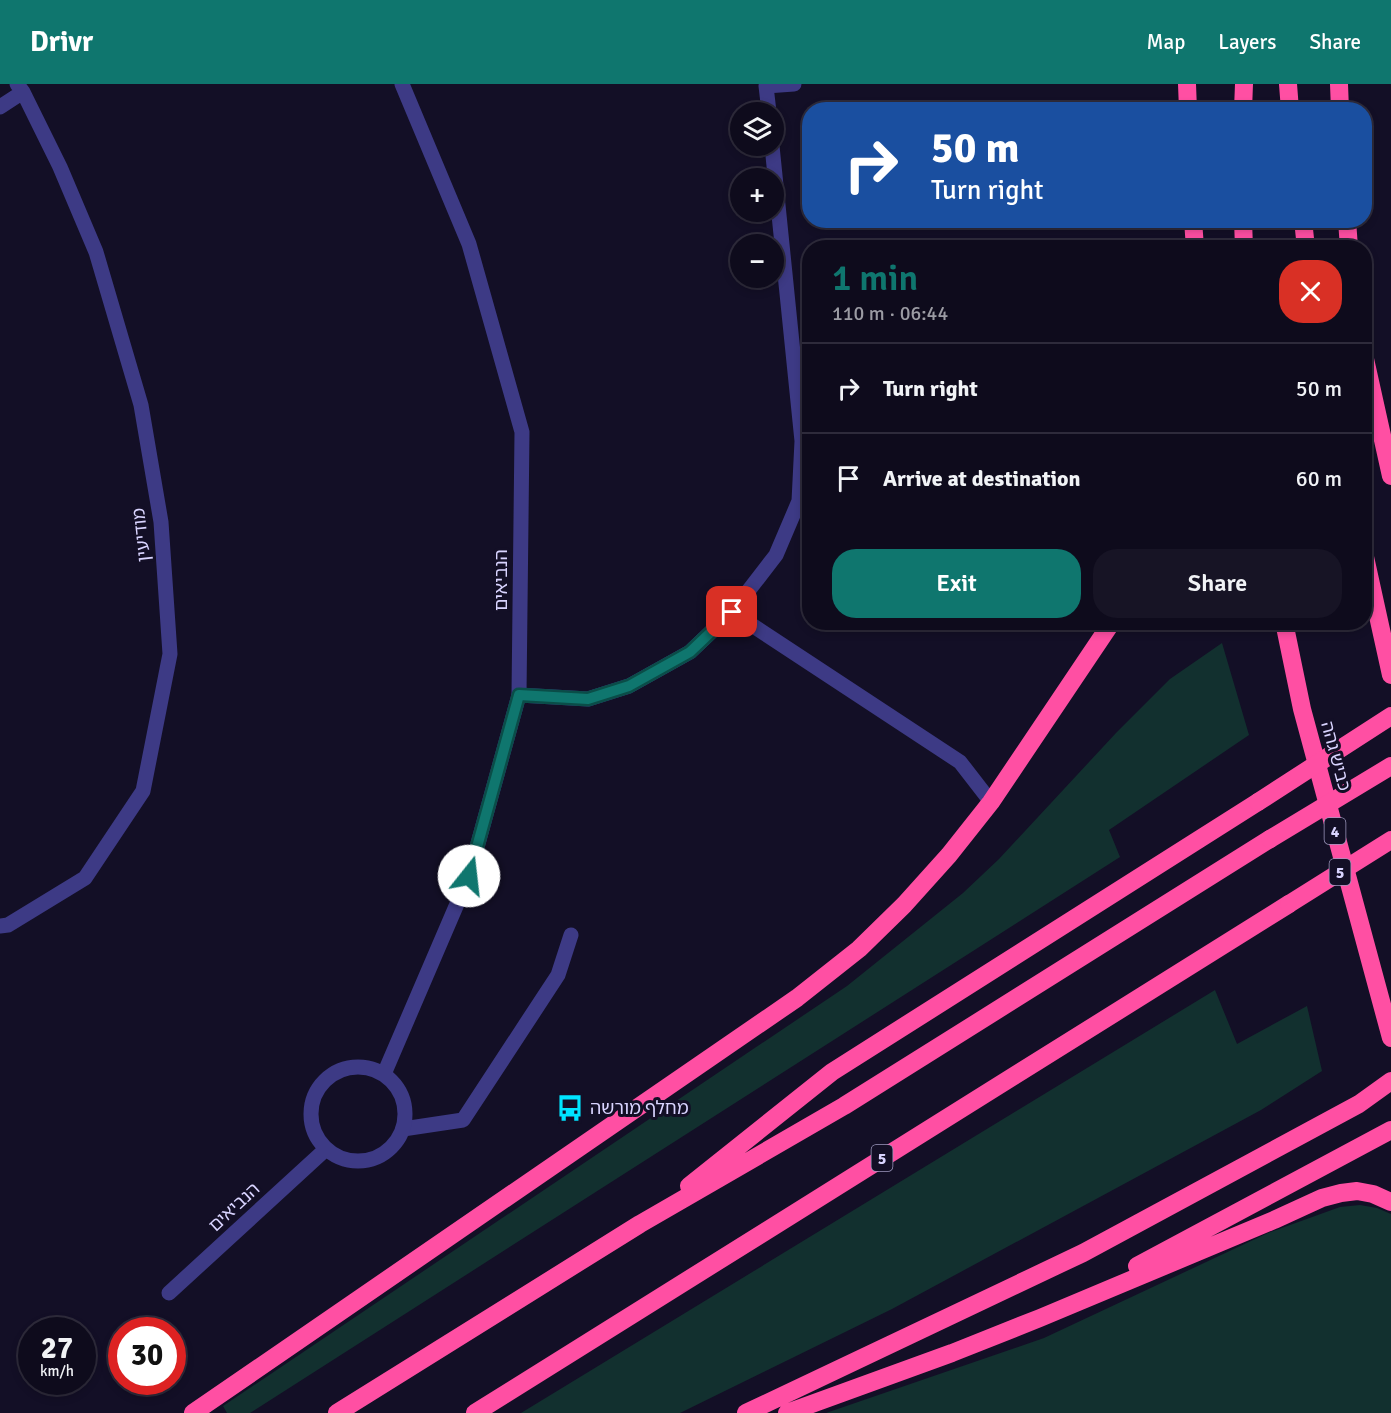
<!DOCTYPE html>
<html lang="en">
<head>
<meta charset="utf-8">
<style>
  body { margin:0; font-family:Signika,"Noto Sans Hebrew",sans-serif; background:#171425; color:#f1f3f6; height:100vh; display:flex; flex-direction:column; font-size:22px; white-space:nowrap }
  * { box-sizing:border-box; margin:0 }
  p { font-size:20px; color:#9b9ba3 }
  .icon { flex:none; width:33px; height:33px; fill:none; stroke:currentColor; stroke-width:2; stroke-linecap:round; stroke-linejoin:round }
  .map { position:relative; flex:1; overflow:hidden }
  .drawer { position:absolute; left:802px; top:156px; width:570px; height:390px; display:flex; flex-direction:column; background:#0e0b1c; border-radius:24px; box-shadow:0 3px 9px #0003,0 0 0 2px #2e2b3b }
  .drawer>* { flex:none }
  .hud { position:absolute; left:802px; top:18px; width:570px; height:126px; border-radius:24px; box-shadow:0 3px 9px #0003,0 0 0 2px #2e2b3b; background:#1a4fa0; color:#fff; overflow:hidden }
  .controls { position:absolute; left:730px; top:18px; display:grid; gap:12px }
  .controls a { display:grid; place-items:center; width:54px; height:54px; border-radius:50%; background:#0e0b1c; box-shadow:0 3px 9px #0003,0 0 0 2px #2e2b3b; font-size:30px }
  .speed { position:absolute; left:18px; top:1233px; display:flex; gap:12px; font-size:30px; font-weight:700; text-align:center }
  .speed>* { display:grid; place-content:center; width:78px; height:78px; border-radius:50%; background:#0e0b1c; box-shadow:0 3px 9px #0003,0 0 0 2px #2e2b3b; line-height:1 }
  .speed small { font-size:15px; font-weight:400 }
  .speed .limit { border:9px solid #d22; background:#fff; color:#111 }
  .pin { position:absolute; display:grid; place-items:center; width:51px; height:51px; color:#fff; margin:-26px; border-radius:12px; box-shadow:0 3px 9px #0006 }
  .me { position:absolute; width:66px; margin:-33px; rotate:16deg; stroke-linejoin:round; filter:drop-shadow(0 0 4px #0008) }
  .turn { display:flex; align-items:center; gap:21px; height:126px; padding:0 30px; font-size:27px }
  .turn .icon { width:78px; height:78px; stroke-width:2.5 }
  .turn b { display:block; font-size:42px; line-height:51px }
  .round { display:grid; place-items:center; flex:none; width:63px; height:63px; border-radius:24px; background:#171425 }
  .head { display:flex; align-items:center; justify-content:space-between; height:102px; padding:0 30px }
  h1 { font-size:36px; font-weight:600; line-height:45px; color:#0f766e }
  .primary-button { display:flex; gap:12px; margin-top:auto; padding:12px 30px }
  .primary-button a { flex:1; height:69px; border-radius:24px; background:#0f766e; color:#fff; font-size:24px; font-weight:600; line-height:69px; text-align:center }
  .primary-button a+a { background:#171425; color:#f1f3f6 }
  ul { padding:0; list-style:none }
  li { display:flex; align-items:center; gap:18px; height:90px; padding:0 30px; border-top:2px solid #2e2b3b }
  li div { flex:1 }
  li b { display:block; font-size:22px }
  li em { font-style:normal }
  header { display:flex; align-items:center; gap:36px; box-sizing:border-box; height:84px; padding:0 30px; background:#0f766e; color:#fff }
  header strong { font-size:28px }
  nav { display:flex; gap:33px; margin-inline-start:auto; font-size:21px }
  .map>svg:first-child { display:block }
  .green { fill:#12302f }
  .lines { fill:none; stroke-linecap:round; stroke-linejoin:round }
  .lane { stroke:#3d3a85; stroke-width:15 }
  .street { stroke:#3d3a85; stroke-width:15 }
  .highway { stroke:#ff4fa3; stroke-width:18 }
  .highway-bridge { stroke:#ff4fa3; stroke-width:18 }
  .route-casing { stroke:#0a4d48; stroke-width:15 }
  .route { stroke:#0f766e; stroke-width:10 }
  .labels { text-anchor:middle; stroke-width:6; stroke-linejoin:round; paint-order:stroke }
  .shield { fill:#130f26; stroke:#9e99be; stroke-width:1.5 }
  .shield-label { font-size:16px; font-weight:bold; fill:#d9d4ff }
  .street-label { font-size:18px; fill:#d9d4ff; stroke:#130f26 }
  .poi-label { font-size:18px; fill:#d9d4ff; stroke:#130f26; text-anchor:start }
</style>
</head>
<body>
<header>
<strong>Drivr</strong>
<nav><a>Map</a><a>Layers</a><a>Share</a></nav>
</header>
<div class="map">
<svg width="1391" height="1329" viewBox="0 0 1391 1329">
  <rect width="100%" height="100%" fill="#130f26"/>
  <path class="green" d="M1222,559L1249,651L1109,746L1120,773L250,1329H227L223,1322L847,902L963,809L999,775L1116,649L1170,595Z
    M1215,906L1237,960L1307,922L1322,987L1261,1026L892,1225L680,1329H521Z
    M1360,1121L1377,1124L1391,1130V1329H826L1044,1254L1268,1149L1340,1123Z"/>
  <g class="lines">
    <path class="lane" d="M769,28L766,2L794,0
      M732,528L960,678L991,718
      M519,611L588,615L629,602L690,568L732,528L776,471L799,417L802,357L772,62
      M403,1045L463,1036L558,891L571,851"/>
    <path class="street" d="M0,23L23,8
      M0,842L8,841L85,794L143,707L170,570L161,438L141,321L96,168L60,83L23,8L17,0
      M311 1030a47 47 0 1 1 94 0a47 47 0 1 1-94 0Z
      M384,990L469,792L519,611L522,348L469,160L402,0
      M169,1209L326,1065"/>
    <path class="highway" d="M1187,0L1188,26
      M1288,0L1290,26
      M1339,0L1340,26
      M1243,26L1244,0
      M1193,136L1195,164
      M1243,136L1244,164
      M1303,136L1306,164
      M1347,136L1349,164
      M1365,275L1391,392
      M1365,473L1391,591
      M1284,538L1302,625L1391,954
      M689,1102L832,988L1258,718
      M1137,1182L1391,1046
      M193,1329L797,914L859,865L904,821L949,771L991,718L1112,538
      M337,1329L640,1140L844,1022L1270,755
      M475,1329L1289,820
      M746,1329L1083,1169L1359,1020L1391,997
      M787,1329L952,1269L1040,1234L1274,1136L1322,1114L1341,1109L1357,1107L1373,1110L1391,1118"/>
    <path class="highway-bridge" d="M1258,718L1391,632
      M1270,755L1391,682
      M1289,820L1391,756"/>
  </g>
  <g class="lines">
    <defs>
      <path id="route" d="M469,792L519,611L588,615L629,602L690,568L732,528"/>
    </defs>
    <use href="#route" class="route-casing"/>
    <use href="#route" class="route"/>
  </g>
  <defs>
    <symbol id="bus-bare" viewBox="-9 -9 18 18"><path d="M-5-6H5V4H4V6H2V4H-2V6H-4V4H-5ZM-3.5-4V0h7V-4ZM-3.5 1.2v1.5H-2V1.2ZM2 1.2v1.5H3.5V1.2Z" fill="#00e5ff" stroke="#130f26" stroke-width="2.5" paint-order="stroke"/></symbol>
  </defs>
  <g fill-rule="evenodd">
    <use href="#bus-bare" x="551" y="1005" width="38" height="38"/>
  </g>
  <g class="labels">
    <g class="shield">
      <rect x="1324.5" y="734" width="21" height="26" rx="4.5"/>
      <rect x="1329.5" y="775" width="21" height="26" rx="4.5"/>
      <rect x="871.5" y="1061" width="21" height="26" rx="4.5"/>
    </g>
    <g class="shield-label">
      <text x="1335" y="753">4</text>
      <text x="1340" y="794">5</text>
      <text x="882" y="1080">5</text>
    </g>
    <g class="street-label">
      <text transform="translate(141 451) rotate(-96)" y="6">מודיעין</text>
      <text transform="translate(501 496) rotate(-90)" y="6">הנביאים</text>
      <text transform="translate(1336 672) rotate(75)" y="6">כביש גהה</text>
      <text transform="translate(234 1123) rotate(-43)" y="6">הנביאים</text>
    </g>
    <g class="poi-label">
      <text x="590" y="1030">מחלף מורשה</text>
    </g>
  </g>
</svg>
<div class="controls">
<a><svg class="icon" aria-label="layers" viewBox="0 0 24 24"><path d="M12 4l9 5-9 5-9-5zM3 14l9 5 9-5"/></svg></a>
<a>+</a>
<a>−</a>
</div>
<div class="speed"><div>27<small>km/h</small></div><div class="limit">30</div></div>
<div class="pin" style="left:732px;top:528px;background:#d93025"><svg class="icon" aria-label="arrive" viewBox="0 0 24 24"><path d="M6 21V4h12l-3 4 3 4H6"/></svg></div>
<svg class="me" style="left:469px;top:792px" viewBox="-20 -20 40 40"><circle r="19" fill="#fff"/><path d="M0-13L10 11 0 6-10 11z" fill="#0f766e"/></svg>
<div class="hud">
<div class="turn"><svg class="icon" aria-label="right" viewBox="0 0 24 24"><path d="M7 20v-9h11M14 6l5 5-5 5"/></svg><div><b>50 m</b>Turn right</div></div>
</div>
<section class="drawer">
<div class="head"><div><h1>1 min</h1><p>110 m · 06:44</p></div><a class="round" style="background:#d93025;color:#fff"><svg class="icon" aria-label="close" viewBox="0 0 24 24"><path d="M6 6l12 12M18 6L6 18"/></svg></a></div>
<ul>
<li><svg class="icon" aria-label="right" viewBox="0 0 24 24"><path d="M7 20v-9h11M14 6l5 5-5 5"/></svg><div><b>Turn right</b></div><em>50 m</em></li>
<li><svg class="icon" aria-label="arrive" viewBox="0 0 24 24"><path d="M6 21V4h12l-3 4 3 4H6"/></svg><div><b>Arrive at destination</b></div><em>60 m</em></li>
</ul>
<div class="primary-button"><a>Exit</a><a>Share</a></div>
</section>
</div>
</body>
</html>
